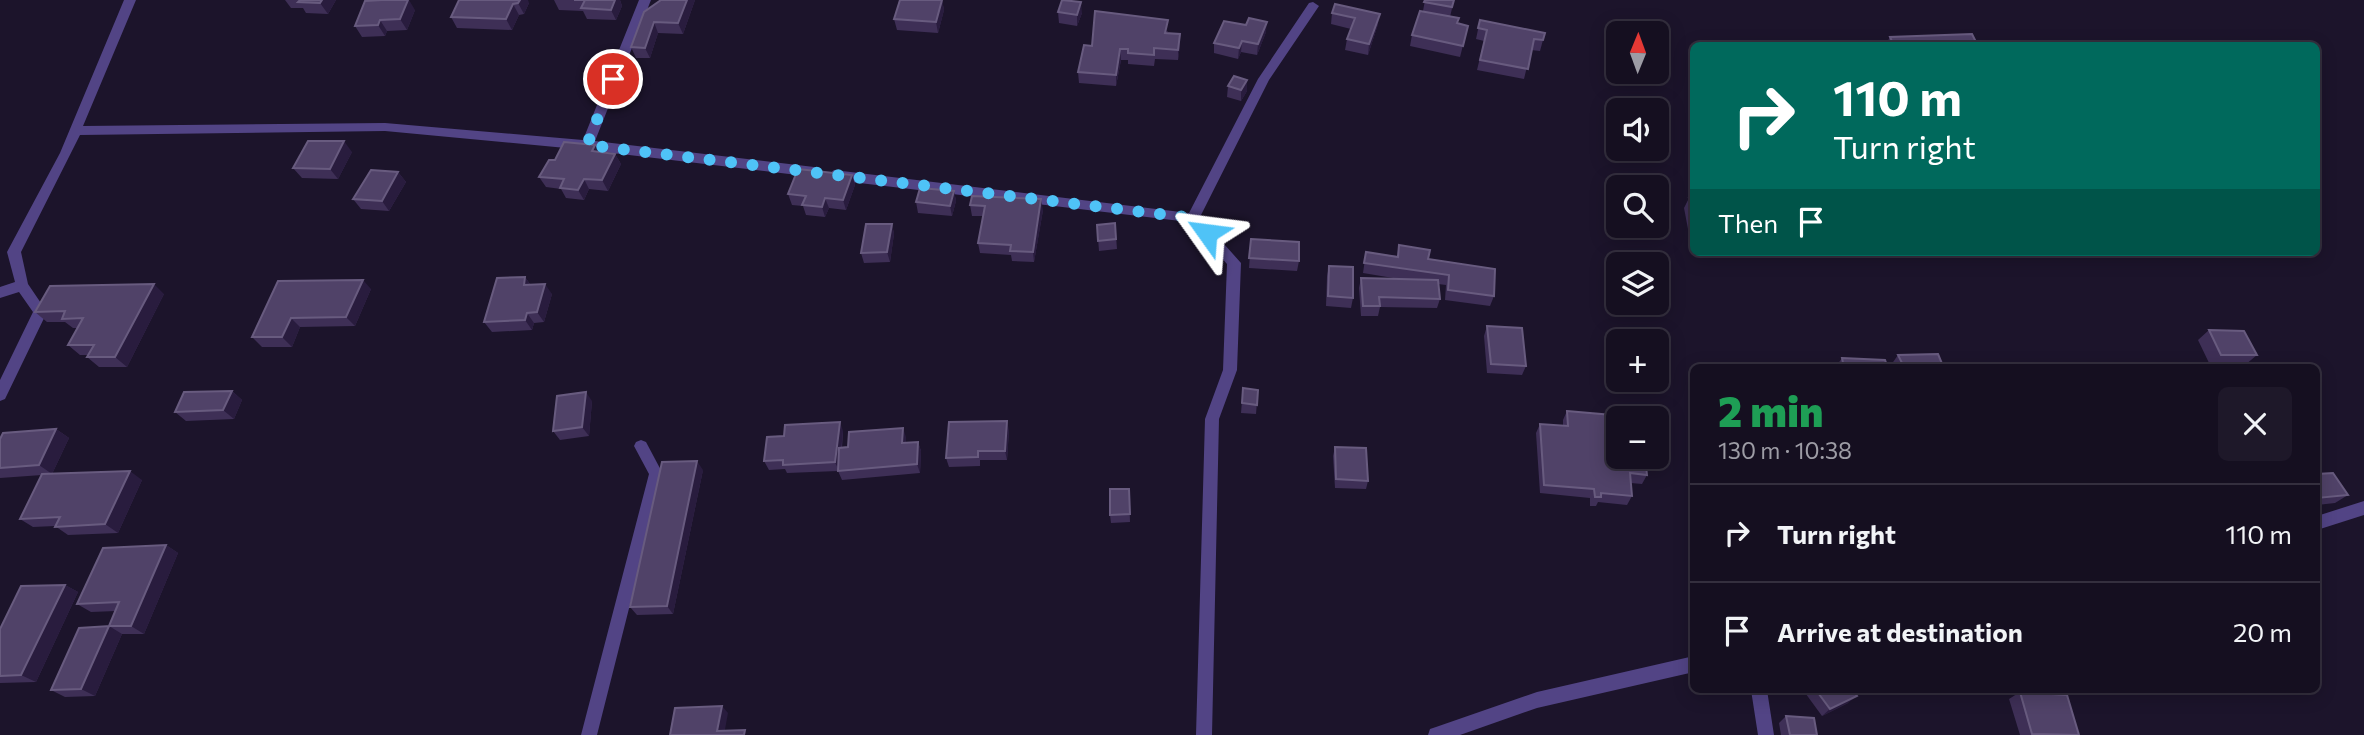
<!DOCTYPE html>
<html lang="en">
<head>
<meta charset="utf-8">
<style>
  body { margin:0; font-family:Commissioner,sans-serif; background:#1e1829; color:#f1f3f6; height:100vh; display:flex; flex-direction:column; font-size:26px; white-space:nowrap }
  * { box-sizing:border-box; margin:0 }
  p { font-size:23px; color:#9d9ca5 }
  .icon { flex:none; width:38px; height:38px; fill:none; stroke:currentColor; stroke-width:2; stroke-linecap:round; stroke-linejoin:round }
  .map { position:relative; flex:1; overflow:hidden }
  .panel { position:absolute; left:1690px; top:364px; width:630px; height:329px; display:flex; flex-direction:column; background:#150f20; border-radius:10px; box-shadow:0 4px 18px #0003,0 0 0 2px #342f3e }
  .panel>* { flex:none }
  .top-card { position:absolute; left:1690px; top:42px; width:630px; height:214px; border-radius:10px; box-shadow:0 4px 18px #0003,0 0 0 2px #342f3e; background:#00695c; color:#fff; overflow:hidden }
  .needle { width:46px; rotate:1deg }
  .buttons { position:absolute; left:1606px; top:21px; display:grid; gap:14px }
  .buttons a { display:grid; place-items:center; width:63px; height:63px; border-radius:10px; background:#150f20; box-shadow:0 4px 18px #0003,0 0 0 2px #342f3e; font-size:35px }
  .pin { position:absolute; display:grid; place-items:center; width:60px; height:60px; color:#fff; margin:-30px; border:4px solid #fff; border-radius:50%; box-shadow:0 2px 7px #0007 }
  .me { position:absolute; width:77px; margin:-38px; rotate:301deg; stroke-linejoin:round; filter:drop-shadow(0 0 5px #0008) }
  .turn { display:flex; align-items:center; gap:24px; height:147px; padding:0 28px; font-size:32px }
  .turn .icon { width:91px; height:91px; stroke-width:2.5 }
  .turn b { display:block; font-size:49px; line-height:60px }
  .then { display:flex; align-items:center; height:66px; padding:0 28px; background:#0003; gap:14px; font-size:26px }
  .round { display:grid; place-items:center; flex:none; width:74px; height:74px; border-radius:10px; background:#1e1829 }
  .head { display:flex; align-items:center; justify-content:space-between; height:119px; padding:0 28px }
  h1 { font-size:42px; font-weight:800; line-height:52px; color:#1e9e55 }
  ul { padding:0; list-style:none }
  li { display:flex; align-items:center; gap:21px; height:98px; padding:0 28px; border-top:2px solid #342f3e }
  li div { flex:1 }
  li b { display:block; font-size:26px }
  li em { font-style:normal }
  .map>svg:first-child { display:block }
  .lines { fill:none; stroke-linecap:round; stroke-linejoin:round }
  .street { fill:#524485; fill-rule:evenodd }
  .wall { fill:#3e2f56 }
  .shaded-wall { fill:#291c3e }
  .building { fill:#504268; stroke:#685b7f; stroke-width:2 }
  .route { stroke:#4fc3f7; stroke-width:12; stroke-dasharray:0 21.6 }
</style>
</head>
<body>
<div class="map">
<svg width="2364" height="735" viewBox="0 0 2364 735">
  <rect width="100%" height="100%" fill="#1c142b"/>
  <g class="lines">
    <path class="street" d="M124,0H136L83,126L385,123L583,140L639,0H651L595,141L814,167L820,172L814,177L587,150L385,131L80,135L21,252L28,284L47,312L5,399L0,401V380L33,312L19,292L0,298V287L15,282L7,252L60,153Z
      M1313,2L1319,6L1269,80L1200,217L1241,263L1237,370L1219,419L1212,735H1196L1205,419L1223,370L1227,264L1189,222L834,180L828,175L834,170L1189,213L1258,79L1309,3Z
      M641,440L646,442L663,474L597,735H581L649,474L634,446L636,442Z
      M2364,501V515L2317,530V516Z
      M1694,656V672L1537,708L1460,735H1428L1430,729L1436,727L1537,692Z
      M1751,690H1767L1774,735H1758Z"/>
  </g>
  <path class="wall" d="M285,0H336L328,14L306,13L303,8H291Z
    M459,0L529,3L524,14L519,15L512,30L457,28L451,17Z
    M554,0H620L622,6L616,20L587,19L583,11L559,10Z
    M661,0H695L683,34L658,33L650,58H636L631,47Z
    M942,0L944,10L938,33L897,30L894,19Z
    M1425,0H1454L1450,17L1457,24L1468,26L1460,57L1410,46L1412,35L1423,11Z
    M415,10L407,30L387,31L385,36L362,37L355,26Z
    M1058,12L1082,13L1077,26L1059,23Z
    M1332,13L1378,24L1368,55L1345,50L1347,39L1351,29L1331,24Z
    M1480,20L1543,40L1540,51L1531,50L1524,79L1477,70L1484,41L1476,39Z
    M1168,31L1167,33L1180,34V45L1178,60L1155,59L1154,66L1128,64V60H1121L1116,86L1079,83L1078,72L1092,46Z
    M1266,32L1257,55L1241,52L1238,59L1214,53V43Z
    M1890,37L1978,46H1885Z
    M1247,80V91L1241,101L1227,97L1228,86Z
    M595,145L599,152L615,154L621,164L608,191L589,189L584,200L566,198L561,189L546,187L539,177L555,160Z
    M352,152L338,179L302,178L293,168Z
    M398,172L406,182L389,211L361,209L353,199Z
    M852,175L855,185L846,210L829,208L825,217L806,215L803,206L792,205L788,194Z
    M954,191L956,201L952,216L918,213L916,202Z
    M1689,198H1694V229H1688L1684,208Z
    M970,205L1043,210L1034,262L1012,261L1011,255L980,253L978,243L983,216H972Z
    M1115,223L1117,249L1099,251L1097,225Z
    M892,224L894,234L890,262L864,263L861,253Z
    M1251,239L1299,261L1297,271L1249,268Z
    M1399,245L1428,259L1494,296L1490,306L1445,300L1446,285L1438,284L1440,299L1437,308L1380,307L1378,316H1361L1359,288L1361,278L1399,279L1363,273L1366,252L1397,256Z
    M1329,266L1353,298L1351,308L1326,306L1327,276Z
    M525,277L530,284L552,294L544,322L534,323L532,330L492,332L484,322Z
    M278,281L371,289L355,326L300,327L292,347H262L252,337Z
    M164,294L127,367H99L87,357L88,355H80L68,345L77,328H73L65,322H47L35,312Z
    M1487,326L1526,366L1522,375L1487,373L1484,336Z
    M2209,330L2257,355L2245,365H2210L2198,340Z
    M1898,355L1943,366L1942,368H1892L1891,365Z
    M1842,358L1888,368H1835Z
    M1243,388L1258,390L1256,414L1241,413Z
    M232,391L242,400L234,419L186,421L175,412Z
    M592,401L589,436L560,440L553,431Z
    M1567,411L1619,418L1647,475L1642,484L1631,483L1632,496L1627,505L1598,502L1596,506H1590V498L1540,493L1536,433L1540,424L1563,426V420Z
    M56,429L69,438L52,474L142,480L118,533L68,535L55,526L33,527L20,519L42,475L0,478V439Z
    M1009,430L1007,460H980V466L949,467L946,458Z
    M843,431L842,448L906,437V442H918L921,451L920,473L842,480L838,471L787,473L785,469L769,470L764,461L784,436Z
    M1335,447L1368,481L1366,489L1335,488L1333,456Z
    M703,470L673,614L637,615L630,607Z
    M2317,474L2348,495L2335,503L2317,505Z
    M1129,489L1130,522L1111,523L1110,515Z
    M166,545L178,553L144,634H122L95,696L65,697L51,690L109,626L116,611L91,612L77,604Z
    M65,585L78,592L36,682L0,683V629Z
    M1803,690H1852L1848,703L1822,716Z
    M2020,692L2079,735H2020L2009,699Z
    M1786,716L1817,735H1781L1779,723Z"/>
  <path class="shaded-wall" d="M322,0H336L328,14L320,3Z
    M408,0H409L415,10L407,30L400,19Z
    M520,0H528L529,3L524,14L518,3Z
    M615,0H620L622,6L616,20L611,10Z
    M687,0H695L683,34L678,23Z
    M942,0L944,10L938,33L936,22Z
    M1081,2L1082,13L1077,26V15Z
    M513,4L519,15L512,30L506,19Z
    M1380,14L1378,24L1368,55L1369,44Z
    M380,20L387,31L385,36L378,25Z
    M654,22L658,33L650,58L645,48Z
    M1267,22L1266,32L1257,55L1258,44Z
    M1180,34V45L1178,60V50Z
    M1242,41L1241,52L1238,59L1239,48Z
    M1120,49L1121,60L1116,86V75Z
    M1247,80V91L1241,101V90Z
    M344,141L352,152L338,179L330,169Z
    M595,145L601,155L592,151Z
    M615,154L621,164L608,191L602,180Z
    M398,172L406,182L389,211L382,201Z
    M852,175L855,185L846,210L843,200Z
    M584,179L589,189L584,200L578,190Z
    M954,191L956,201L952,216L950,206Z
    M825,198L829,208L825,217L822,207Z
    M1041,199L1043,210L1034,262L1033,252Z
    M892,224L894,234L890,262L887,252Z
    M525,277L532,287L524,285Z
    M363,280L371,289L355,326L346,317Z
    M154,284L164,294L127,367L115,357Z
    M545,284L552,294L544,322L537,312Z
    M527,313L534,323L532,330L525,320Z
    M291,318L300,327L292,347L282,337Z
    M232,391L242,400L234,419L223,410Z
    M586,392L592,401L589,436L582,427Z
    M1007,421L1009,430L1007,460L1005,451Z
    M840,422L843,431L839,471L835,462Z
    M903,428L906,437V452L902,443Z
    M56,429L69,438L52,474L39,465Z
    M918,442L921,451L920,473L917,464Z
    M697,461L703,470L673,614L667,606Z
    M130,471L142,480L118,533L105,524Z
    M166,545L178,553L144,634L131,626Z
    M65,585L78,592L36,682L21,675Z
    M109,626L122,634L95,696L81,689Z
    M1857,696L1848,703L1822,716L1830,709Z
    M722,706L728,713L724,735L717,731Z"/>
  <path class="building" d="M300,0H322L320,3L298,2Z
    M382,0H408L400,19L380,20L378,25L355,26L365,1Z
    M459,0H520L518,3L513,4L506,19L451,17Z
    M574,0H615L611,10L581,8L585,0Z
    M661,0H687L678,23L654,22L645,48L631,47L644,12Z
    M900,0H942L936,22L894,19Z
    M1062,0L1081,2L1077,15L1058,12Z
    M1425,0H1454L1452,7L1424,2Z
    M1335,4L1380,14L1369,44L1347,39L1355,18L1332,13Z
    M1095,11L1168,20L1165,33L1180,34L1178,50L1154,48V55L1128,53V49H1120L1116,75L1078,72L1084,45L1092,46Z
    M1420,11L1459,18L1457,23L1468,26L1463,46L1412,35Z
    M1249,18L1267,22L1258,44L1242,41L1239,48L1214,43L1224,21L1246,25Z
    M1480,20L1545,33L1543,40L1534,39L1528,69L1480,60L1487,30L1478,28Z
    M1972,34L1978,46H1894L1890,37Z
    M1234,76L1247,80L1241,90L1228,86Z
    M308,141H344L330,169L293,168Z
    M564,142L595,145L592,151L615,154L602,180L584,179L578,190L560,188L564,179L539,177L549,160H555Z
    M798,169L852,175L843,200L825,198L822,207L802,205L806,196L788,194Z
    M371,170L398,172L382,201L353,199Z
    M920,188L954,191L950,206L916,202Z
    M972,196L1041,199L1033,252L1010,251L1011,245L978,243L985,206L970,205Z
    M1689,198H1694V219H1693Z
    M1115,223L1116,239L1098,241L1097,225Z
    M866,224H892L887,252L861,253Z
    M1251,239L1299,242V261L1249,258Z
    M1399,245L1430,250L1428,259L1495,269L1494,296L1448,290L1449,275L1364,263L1366,252L1398,257Z
    M1329,266L1353,267V298L1328,296Z
    M525,277L524,285L545,284L537,312L527,313L525,320L484,322L497,278Z
    M1361,278L1438,280L1440,299L1379,297L1380,306H1363Z
    M363,280L346,317L291,318L282,337H252L278,281Z
    M154,284L115,357H87L94,345H68L83,318L62,319L65,311L35,312L50,286Z
    M1487,326L1522,328L1526,366L1491,364Z
    M2209,330L2244,331L2257,355H2221Z
    M1938,354L1943,366L1904,367L1898,355Z
    M1842,358L1885,360L1888,368H1844Z
    M1243,388L1258,390L1257,405L1242,403Z
    M232,391L223,410L175,412L184,392Z
    M586,392L582,427L553,431L557,396Z
    M1567,411L1635,417V418H1619V457H1645L1647,475L1630,473L1632,496L1601,493V497H1595L1594,489L1544,485L1540,424L1568,426Z
    M1007,421L1005,451H978V457L946,458L949,422Z
    M840,422L835,462L783,465V460L764,461L767,437L784,436L785,425Z
    M903,428L902,443L918,442L917,464L838,471L839,448L848,447L849,432Z
    M56,429L39,465L0,468V439L3,433Z
    M1335,447L1366,448L1368,481L1336,479Z
    M697,461L667,606L630,607L662,462Z
    M130,471L105,524L55,527L60,517L20,519L42,474Z
    M2333,473L2348,495L2317,498V474Z
    M1110,489H1129L1130,514L1110,515Z
    M166,545L131,626H109L119,602L77,604L103,548Z
    M65,585L21,675L0,676V629L21,586Z
    M109,626L81,689L51,690L79,628Z
    M1816,690H1852L1857,696L1830,709Z
    M2020,692L2067,695L2079,735L2032,734Z
    M722,706L717,731L745,730L744,735H670L675,708Z
    M1786,716L1814,718L1817,735H1790Z"/>
  <g class="lines">
    <path class="route" d="M613,79L587,145L1193,218L1207,233"/>
  </g>
</svg>
<div class="buttons">
<a><svg class="needle" viewBox="-14 -14 28 28"><path d="M0-13l5 13h-10z" fill="#e53935"/><path d="M0 13l5-13h-10z" fill="#9d9ca5"/></svg></a>
<a><svg class="icon" aria-label="sound" viewBox="0 0 24 24"><path d="M4 9h4l5-4v14l-5-4H4zM17 9q2 3 0 6"/></svg></a>
<a><svg class="icon" aria-label="search" viewBox="0 0 24 24"><circle cx="10" cy="10" r="6"/><path d="M15 15l6 6"/></svg></a>
<a><svg class="icon" aria-label="layers" viewBox="0 0 24 24"><path d="M12 4l9 5-9 5-9-5zM3 14l9 5 9-5"/></svg></a>
<a>+</a>
<a>−</a>
</div>
<div class="pin" style="left:613px;top:79px;background:#d93025"><svg class="icon" aria-label="arrive" viewBox="0 0 24 24"><path d="M6 21V4h12l-3 4 3 4H6"/></svg></div>
<svg class="me" style="left:1207px;top:233px" viewBox="-20 -20 40 40"><path d="M0-17L14 15 0 8-14 15z" fill="#4fc3f7" stroke="#fff" stroke-width="4"/></svg>
<div class="top-card">
<div class="turn"><svg class="icon" aria-label="right" viewBox="0 0 24 24"><path d="M7 20v-9h11M14 6l5 5-5 5"/></svg><div><b>110 m</b>Turn right</div></div>
<div class="then">Then<svg class="icon" aria-label="arrive" viewBox="0 0 24 24"><path d="M6 21V4h12l-3 4 3 4H6"/></svg></div>
</div>
<section class="panel">
<div class="head"><div><h1>2 min</h1><p>130 m · 10:38</p></div><a class="round"><svg class="icon" aria-label="close" viewBox="0 0 24 24"><path d="M6 6l12 12M18 6L6 18"/></svg></a></div>
<ul>
<li><svg class="icon" aria-label="right" viewBox="0 0 24 24"><path d="M7 20v-9h11M14 6l5 5-5 5"/></svg><div><b>Turn right</b></div><em>110 m</em></li>
<li><svg class="icon" aria-label="arrive" viewBox="0 0 24 24"><path d="M6 21V4h12l-3 4 3 4H6"/></svg><div><b>Arrive at destination</b></div><em>20 m</em></li>
</ul>
</section>
</div>
</body>
</html>
